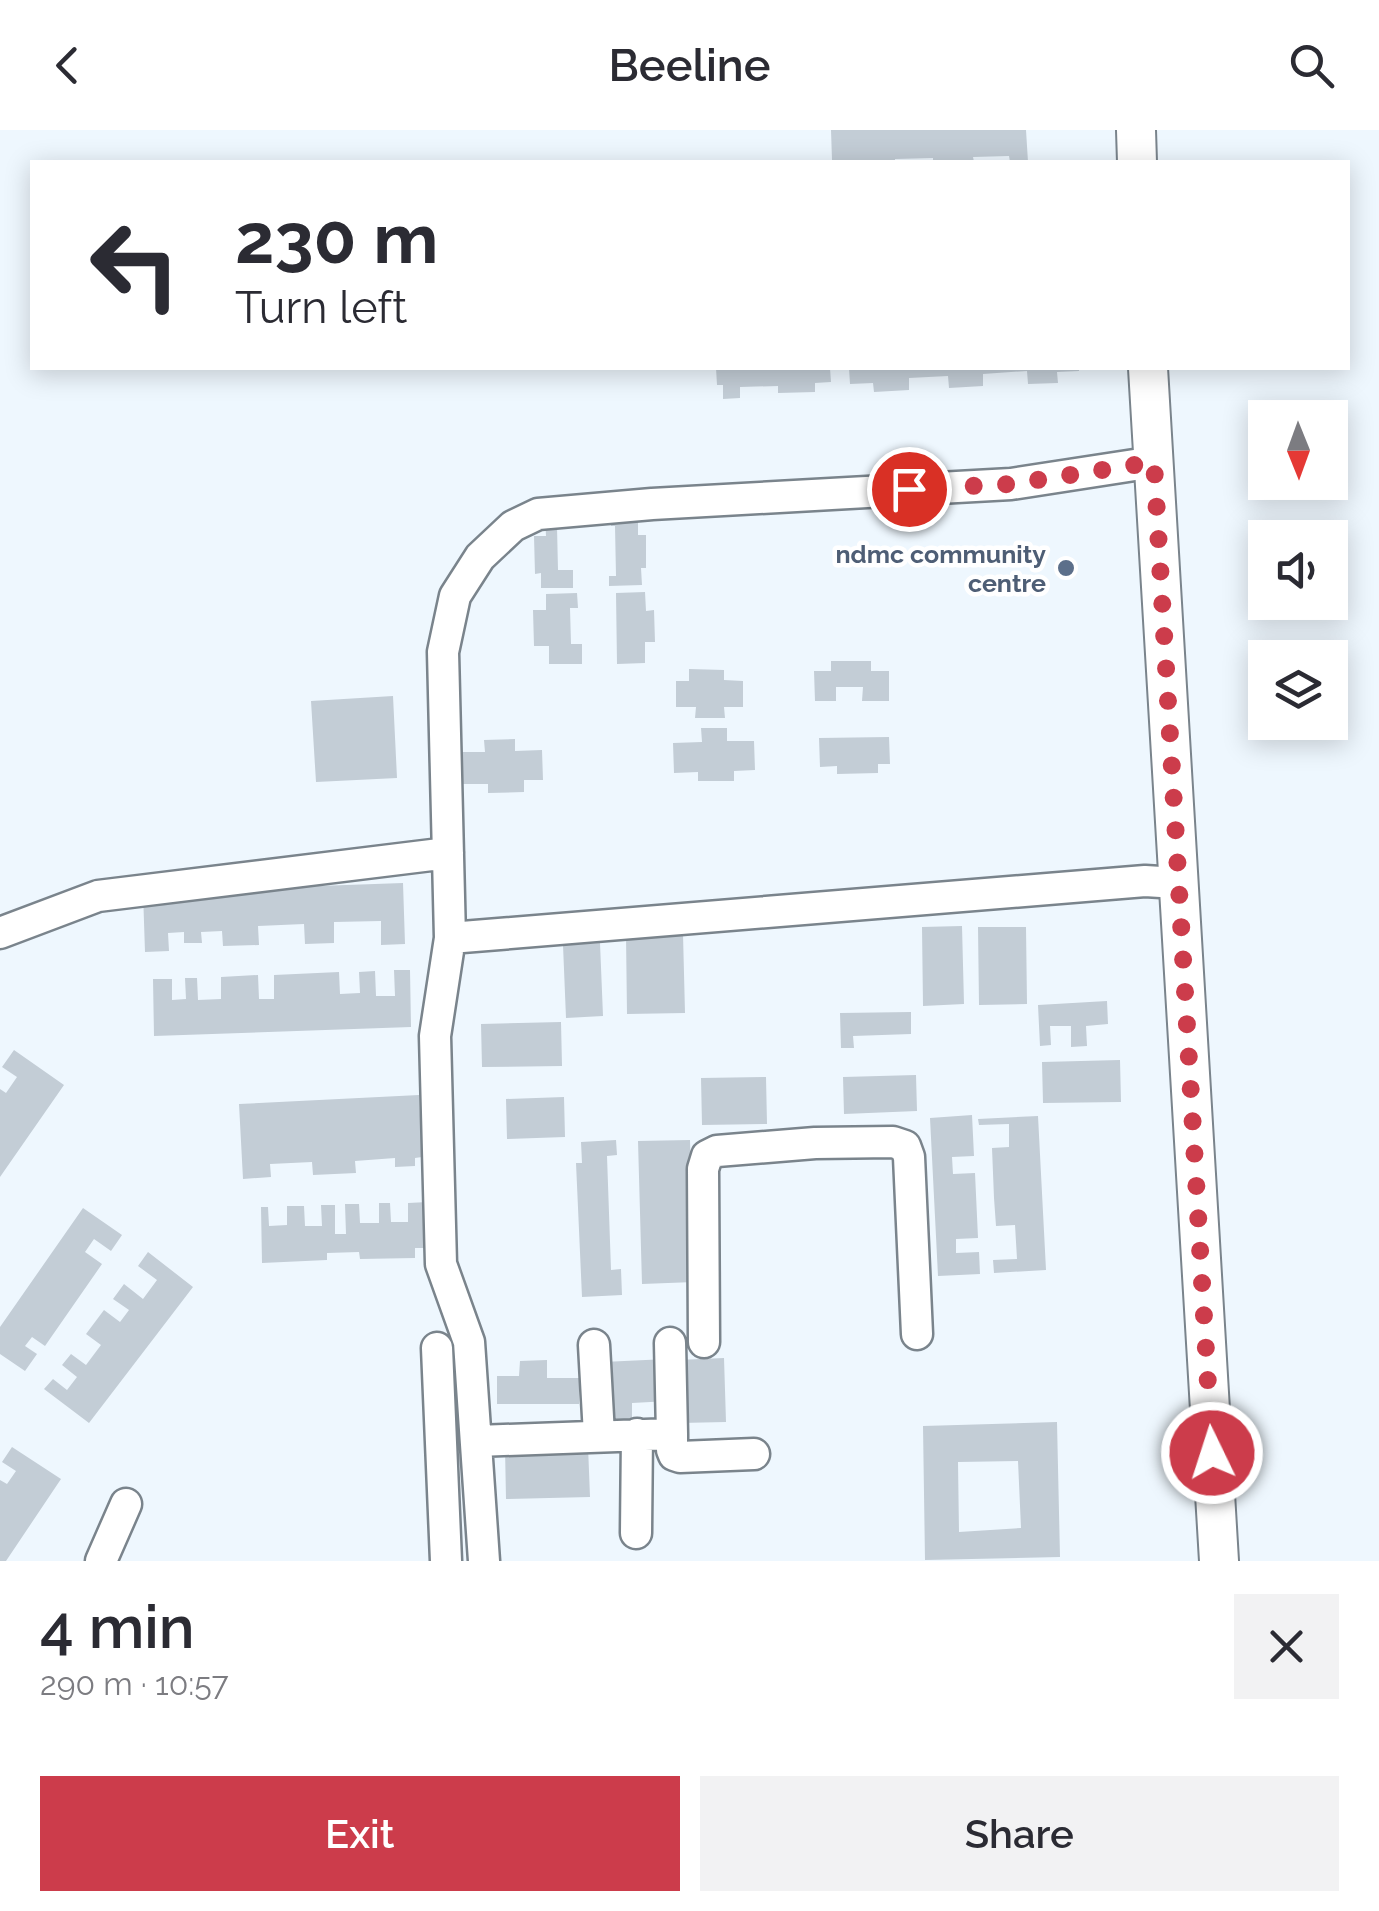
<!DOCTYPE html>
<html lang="en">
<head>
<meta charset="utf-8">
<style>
  body { margin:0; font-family:Raleway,sans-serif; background:#f2f2f3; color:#2b2b33; height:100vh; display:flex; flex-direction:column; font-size:38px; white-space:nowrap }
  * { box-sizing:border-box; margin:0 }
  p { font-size:32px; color:#7c7c81 }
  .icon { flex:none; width:55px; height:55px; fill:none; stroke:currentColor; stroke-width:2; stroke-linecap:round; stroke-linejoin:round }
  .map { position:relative; height:1431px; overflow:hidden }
  .side { display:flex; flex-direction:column; background:#fff; flex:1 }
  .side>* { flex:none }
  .banner { position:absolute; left:30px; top:30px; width:1320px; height:210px; border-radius:0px; box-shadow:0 5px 25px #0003; background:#fff; color:#2b2b33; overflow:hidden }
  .needle { width:65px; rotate:179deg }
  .buttons { position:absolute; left:1248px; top:270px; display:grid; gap:20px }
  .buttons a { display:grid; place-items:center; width:100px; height:100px; border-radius:0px; background:#fff; box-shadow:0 5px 25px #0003; font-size:50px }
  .pin { position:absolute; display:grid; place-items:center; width:85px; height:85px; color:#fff; margin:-42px; border:5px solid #fff; border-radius:50%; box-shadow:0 2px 10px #0007 }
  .me { position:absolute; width:110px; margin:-55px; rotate:356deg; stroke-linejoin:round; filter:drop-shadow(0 0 8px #0008) }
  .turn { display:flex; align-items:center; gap:35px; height:210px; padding:0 40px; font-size:45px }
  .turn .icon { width:130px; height:130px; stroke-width:2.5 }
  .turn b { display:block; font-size:70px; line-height:85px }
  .round { display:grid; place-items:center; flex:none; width:105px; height:105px; border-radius:0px; background:#f2f2f3 }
  .head { display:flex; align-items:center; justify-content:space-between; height:170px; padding:0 40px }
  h1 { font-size:60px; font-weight:600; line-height:75px }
  .cta { display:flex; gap:20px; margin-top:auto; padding:20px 40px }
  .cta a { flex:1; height:115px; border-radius:0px; background:#cc3c4b; color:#fff; font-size:40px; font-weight:600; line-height:115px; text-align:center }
  .cta a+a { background:#f2f2f3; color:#2b2b33 }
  header { display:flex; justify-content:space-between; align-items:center; height:130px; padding:0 40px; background:#fff; font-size:45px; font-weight:600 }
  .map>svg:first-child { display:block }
  .building { fill:#c3cdd6; fill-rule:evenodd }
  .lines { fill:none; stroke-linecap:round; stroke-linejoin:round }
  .minor-casing { stroke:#7a848c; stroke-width:35 }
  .tertiary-casing { stroke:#7a848c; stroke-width:42 }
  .minor { stroke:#fff; stroke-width:30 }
  .tertiary { stroke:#fff; stroke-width:38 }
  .route { stroke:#cc3c4b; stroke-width:18; stroke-dasharray:0 32.4 }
  .service-dot { fill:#5c6f8a; stroke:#fff; stroke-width:4 }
  .labels { text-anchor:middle; stroke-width:9; stroke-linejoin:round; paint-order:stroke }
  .service-label { font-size:25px; font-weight:bold; fill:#4e5e75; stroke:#fff; text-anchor:end }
</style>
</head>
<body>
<header><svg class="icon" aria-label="back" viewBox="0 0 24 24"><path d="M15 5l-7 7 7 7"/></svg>Beeline<svg class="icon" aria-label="search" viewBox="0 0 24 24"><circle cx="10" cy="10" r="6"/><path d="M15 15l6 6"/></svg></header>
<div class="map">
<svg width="1379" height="1431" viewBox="0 0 1379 1431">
  <rect width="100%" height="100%" fill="#eef7fe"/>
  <path class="building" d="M831,0H1026L1028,32H1010L1009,26L973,27L974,32H933V28L895,29V32L832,30Z
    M716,238H830L831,252L815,253V262L778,263V256L740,257V268L723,269V255H717Z
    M849,238H1079V241L1057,242L1058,253L1028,254L1027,241L983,244V256L949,258L948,246L909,248V260L874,262L873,253L850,254Z
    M572,386V397H557L558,440H573V458H541V443L535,444L534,406H546L545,387Z
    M638,386V405H646V438H641L642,455L609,456V446H616L615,396H611V387Z
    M645,462L646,481L654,480L655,512H645V533L617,534L616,463Z
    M577,463L578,478H570L571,514H582V534H549V516H534L533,480H546V464Z
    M831,531H871V541H889V571H862L863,557H836V571H815L814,541H831Z
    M689,539L724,540V550L743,551V577H724L725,588H695L696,577H676V551H689Z
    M393,566L397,648L316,652L311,571Z
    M701,598H727V611H754L755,640L734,641V651H698V642L674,643L673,613L702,612Z
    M889,607L890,634H878V643L837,644V636L820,637L819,608Z
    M515,609V621L542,620L543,650H524V662L488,663V654H462L461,622H485L484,610Z
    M403,753L405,814L381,815V791L334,792V813L305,814L304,794L258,796L259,815L223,816L222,801L201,802L202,813H184V802L168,803L169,821L145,822L143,762Z
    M962,796L964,874L923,876L922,797Z
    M978,797H1026L1027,874L979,875Z
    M683,804L685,883L627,884L626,805Z
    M600,813L603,886L566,888L563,815Z
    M394,840H410L411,897L154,906L153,849H172V870L186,869L185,848H197L198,870L221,869V847L258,845L259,869H274V845L339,842L340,864L360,863L359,842L375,841L376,866H395Z
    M1107,871L1108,894L1086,896L1087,916L1071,917V896H1050L1051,915L1040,916L1038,875Z
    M911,882V904L853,906L854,918H841L840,883Z
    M561,892L562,936L482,937L481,894Z
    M14,920L64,955L0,1047V959L6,963L17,947L2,937Z
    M1120,930L1121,972L1043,973L1042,932Z
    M916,945L917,981L844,984L843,947Z
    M766,947L767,994L702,995L701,948Z
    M419,965L422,1027L415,1028V1036L395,1037V1028L355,1031L356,1043L313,1045L312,1032L270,1034L271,1047L243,1049L239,974Z
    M564,967L565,1007L507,1009L506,969Z
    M972,985L974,1026L952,1027L953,1044L975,1043L978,1108L956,1109V1123L979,1122L980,1144L938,1146L930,988Z
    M1038,986L1046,1140L994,1143L993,1130L1017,1129L1015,1095L996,1096L994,1068L992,1018L1009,1017V994L979,995L978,989Z
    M616,1010L617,1025L607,1026L611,1140L621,1139L622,1165L582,1167L576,1033H582L581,1012Z
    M690,1010L694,1152L642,1154L638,1011Z
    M428,1072L429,1118H415V1128L360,1129L359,1122L327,1123V1130L262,1133L261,1077H268L269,1096L287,1095V1076H304L305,1096H322L321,1075H335V1104H346L345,1074H359L360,1093H379V1073H390L391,1092H408V1073Z
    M83,1078L122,1105L111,1121L94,1109L85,1122L102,1134L45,1216L32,1207L25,1216L37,1224L25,1241L0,1224V1197Z
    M148,1122L193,1157L89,1293L44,1259L53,1249L67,1260L77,1247L62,1235L71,1224L86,1235L101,1215L86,1204L104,1180L120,1192L129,1180L113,1169L124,1154L143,1169L157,1150L138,1136Z
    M724,1228L726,1292L680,1293L678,1230Z
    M667,1229L669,1271L632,1273V1290L607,1291L603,1232Z
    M547,1230V1248H579V1274H497V1246H519L520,1231Z
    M1057,1292L1060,1427L925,1430L923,1296ZM1018,1331L1021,1398L959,1402L958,1332Z
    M588,1316L590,1367L506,1369L505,1318Z
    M12,1317L61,1349L6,1431H0V1350L7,1354L16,1341L2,1332Z"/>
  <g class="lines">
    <defs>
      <path id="minor" d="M0,803L98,766L448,723
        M450,808L1145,751L1177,753
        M704,1212L703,1039L707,1026L717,1021L815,1013L893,1012L905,1016L909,1027L917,1204
        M670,1213L672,1304
        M594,1215L599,1305
        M437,1218L446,1431
        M477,1311L672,1304V1320L674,1325L680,1327L754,1324
        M636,1403L637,1304
        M101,1431L126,1374
        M484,1431L469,1212L441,1134L435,906L450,808L443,522L455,466L480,427L513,396L538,384L652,374L1011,354L1154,332"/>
      <path id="tertiary" d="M1136,0L1137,32
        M1148,238C1174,635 1192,1033 1219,1431"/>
    </defs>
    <use href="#minor" class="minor-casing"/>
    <use href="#tertiary" class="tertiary-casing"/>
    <use href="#minor" class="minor"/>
    <use href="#tertiary" class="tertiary"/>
  </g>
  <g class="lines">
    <path class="route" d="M909,359L1011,354L1154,332L1212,1323"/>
  </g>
  <circle class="service-dot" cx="1066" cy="438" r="10"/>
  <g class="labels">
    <g class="service-label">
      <text x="1046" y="433">ndmc community<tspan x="1046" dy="29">centre</tspan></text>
    </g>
  </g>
</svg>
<div class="buttons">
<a><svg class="needle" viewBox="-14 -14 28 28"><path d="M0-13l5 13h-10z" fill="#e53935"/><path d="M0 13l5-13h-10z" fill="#7c7c81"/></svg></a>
<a><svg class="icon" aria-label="sound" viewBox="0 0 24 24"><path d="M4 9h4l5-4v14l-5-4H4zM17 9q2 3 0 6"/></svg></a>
<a><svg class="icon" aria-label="layers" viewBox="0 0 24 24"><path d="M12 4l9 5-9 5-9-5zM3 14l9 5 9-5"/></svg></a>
</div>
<div class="pin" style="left:909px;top:359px;background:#d93025"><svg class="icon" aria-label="arrive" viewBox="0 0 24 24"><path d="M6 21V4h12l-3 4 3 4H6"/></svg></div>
<svg class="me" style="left:1212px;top:1323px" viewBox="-20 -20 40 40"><circle r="17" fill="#cc3c4b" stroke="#fff" stroke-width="3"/><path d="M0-11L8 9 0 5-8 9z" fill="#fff"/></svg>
<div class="banner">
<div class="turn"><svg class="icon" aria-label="left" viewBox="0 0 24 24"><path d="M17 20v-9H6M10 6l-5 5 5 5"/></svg><div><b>230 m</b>Turn left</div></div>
</div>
</div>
<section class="side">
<div class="head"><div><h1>4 min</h1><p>290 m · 10:57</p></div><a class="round"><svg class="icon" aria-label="close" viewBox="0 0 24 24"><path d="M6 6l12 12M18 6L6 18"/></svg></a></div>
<div class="cta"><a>Exit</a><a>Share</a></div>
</section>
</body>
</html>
